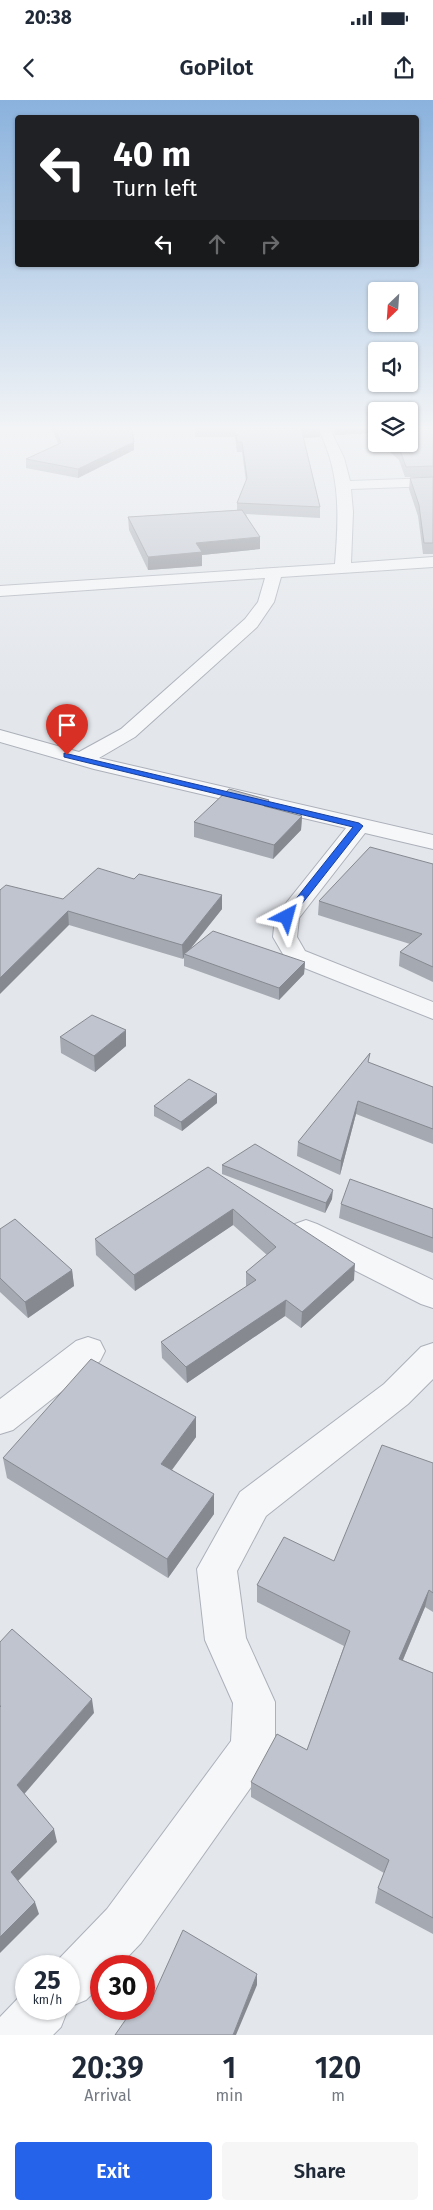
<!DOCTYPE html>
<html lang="en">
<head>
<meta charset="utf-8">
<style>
  body { margin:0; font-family:"Fira Sans",sans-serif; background:#f6f6f7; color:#1f2937; height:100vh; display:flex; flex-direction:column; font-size:19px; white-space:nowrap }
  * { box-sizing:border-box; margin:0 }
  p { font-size:16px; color:#747a83 }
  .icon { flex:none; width:28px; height:28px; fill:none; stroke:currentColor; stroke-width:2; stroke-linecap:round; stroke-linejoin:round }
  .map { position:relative; height:1935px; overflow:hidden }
  .drawer { display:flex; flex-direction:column; background:#fff; flex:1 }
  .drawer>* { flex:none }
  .banner { position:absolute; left:15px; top:15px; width:404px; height:152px; border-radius:5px; box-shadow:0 1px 4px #0004; background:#202124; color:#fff; overflow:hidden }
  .needle { width:32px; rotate:205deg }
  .controls { position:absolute; left:368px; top:182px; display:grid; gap:10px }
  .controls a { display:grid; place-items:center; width:50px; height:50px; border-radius:5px; background:#fff; box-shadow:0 1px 4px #0004; font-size:25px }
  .speed { position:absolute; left:15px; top:1855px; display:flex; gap:10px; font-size:25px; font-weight:700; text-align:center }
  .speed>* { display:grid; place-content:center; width:65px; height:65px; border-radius:50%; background:#fff; box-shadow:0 1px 4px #0004; line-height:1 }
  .speed small { font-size:12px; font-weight:400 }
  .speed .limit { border:8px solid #d22; background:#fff; color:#111 }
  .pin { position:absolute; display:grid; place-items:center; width:42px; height:42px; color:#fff; margin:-51px -21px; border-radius:50% 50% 50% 0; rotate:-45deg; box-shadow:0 0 5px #0007 }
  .pin .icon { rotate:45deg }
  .me { position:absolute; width:55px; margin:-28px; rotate:39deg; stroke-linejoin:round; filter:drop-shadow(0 0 4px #0008) }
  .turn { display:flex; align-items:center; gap:18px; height:105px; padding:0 15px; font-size:22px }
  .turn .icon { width:65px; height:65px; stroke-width:2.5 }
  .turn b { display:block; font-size:35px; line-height:42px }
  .lanes { display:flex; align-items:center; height:48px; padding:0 15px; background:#0003; justify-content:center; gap:25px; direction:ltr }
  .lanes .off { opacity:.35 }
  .eta { display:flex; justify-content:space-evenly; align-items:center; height:85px; text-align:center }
  .eta b { font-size:30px; font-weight:600; line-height:35px }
  .action { display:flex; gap:10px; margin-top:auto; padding:10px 15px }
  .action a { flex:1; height:58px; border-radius:5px; background:#2563eb; color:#fff; font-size:20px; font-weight:600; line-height:58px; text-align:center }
  .action a+a { background:#f6f6f7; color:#1f2937 }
  .status { display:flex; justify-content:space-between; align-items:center; height:35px; padding:0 25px; background:#fff; direction:ltr }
  .status svg { height:14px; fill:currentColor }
  header { display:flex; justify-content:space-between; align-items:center; height:65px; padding:0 15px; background:#fff; font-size:22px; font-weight:600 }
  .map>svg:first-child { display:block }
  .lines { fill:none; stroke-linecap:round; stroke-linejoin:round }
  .minor-casing { stroke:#acb0b9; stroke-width:2 }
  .minor { fill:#f6f7f9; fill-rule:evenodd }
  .wall { fill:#a5a9b1 }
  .shaded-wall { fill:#868990 }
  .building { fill:#c0c4ce; stroke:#868990 }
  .route { fill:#2563eb; stroke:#184099 }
</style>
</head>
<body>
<div class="status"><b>20:38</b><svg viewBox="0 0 49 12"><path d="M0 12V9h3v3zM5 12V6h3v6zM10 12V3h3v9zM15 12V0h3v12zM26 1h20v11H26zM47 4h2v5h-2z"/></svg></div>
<header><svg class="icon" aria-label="back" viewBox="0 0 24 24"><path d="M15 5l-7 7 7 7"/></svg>GoPilot<svg class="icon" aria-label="share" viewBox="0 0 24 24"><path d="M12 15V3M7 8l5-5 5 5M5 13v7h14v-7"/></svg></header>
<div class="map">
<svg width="433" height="1935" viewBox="0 0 433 1935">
  <rect width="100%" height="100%" fill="#e3e6eb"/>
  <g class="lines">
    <defs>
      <path id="minor" d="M316,325H328L344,358L350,381L433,378V386L351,389L353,412L351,463L433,457V467L281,477L274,502L257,527L135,637L99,658L433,735V749L365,733L299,818L297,837L305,851L433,902V919L287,861L273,837L275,817L346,728L94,669L0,642V630L79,652L121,629L245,519L258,502L265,478L0,496V486L335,464C339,415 341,369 316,325Z
        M306,1120L317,1124L433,1180V1208L421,1204L295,1140L290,1132L295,1124Z
        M88,1237L100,1241L105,1251L100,1261L13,1330L0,1334V1299L76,1241Z
        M433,1243V1279L408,1304L266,1416L237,1471L246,1538L275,1602V1648L268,1663L141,1843L119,1866H101V1885L86,1900L69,1907V1866H52L107,1809L231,1641L233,1603L205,1540L197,1469L240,1392L384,1284L421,1247Z
        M25,1891L26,1909H68L61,1927L53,1935H0V1917Z"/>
    </defs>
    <use href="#minor" class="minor-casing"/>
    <use href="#minor" class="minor"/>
  </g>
  <path class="wall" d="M51,325H131L134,342V350L78,378L26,368V359L58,344Z
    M195,325H319L320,337L304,338L320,407V418L246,414L260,449L202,455V466L148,470L129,430L128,417L237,410V403L246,381L242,352H237L235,337H195Z
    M330,325H376V339L370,333L335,335Z
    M433,325V377H405L399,360L381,344H409Z
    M433,377V454H423L418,416L409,389L410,378Z
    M269,700V707L302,716L301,730L273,759L194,737V722Z
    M433,764V882L399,866L400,852L410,844L318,815L319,801Z
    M63,799L222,809L192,847L305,862L304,874L279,900L184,866V857L183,859L69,825Z
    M60,937L126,946L95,972L61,953Z
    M369,963L433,987V1044L356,1014L340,1075L297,1056L298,1042Z
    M217,1003L182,1031L154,1016V1006Z
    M222,1065L332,1099L325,1113L222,1074Z
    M208,1067L354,1180L301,1228L285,1216L187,1283L162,1258L161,1242L246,1187V1172L267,1155L233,1125L135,1191L96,1155L95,1139Z
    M341,1104L433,1109V1153L339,1118Z
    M0,1129L72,1170L74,1186L28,1218L0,1192Z
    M196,1317V1337L172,1370L214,1414L168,1478L7,1378L3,1358Z
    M433,1363V1512L425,1507L403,1560L433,1573V1834L375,1803L378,1788L384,1773L251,1697V1682L307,1650L344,1546L257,1502V1485L334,1461Z"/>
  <path class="shaded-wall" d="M346,325H370V333L335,335L336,326Z
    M320,327V337L301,338V328Z
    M134,342V350L78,378V369Z
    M260,437V449L202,455V466L148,470V457L196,443Z
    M269,700V714L264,706Z
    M302,716L301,730L273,759L274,745Z
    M222,795V809L186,854H184V857L183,859L182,845Z
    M68,811L69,825L0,894V878Z
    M305,862L304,874L279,900V888Z
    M126,930V946L95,972L94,956Z
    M217,994V1003L182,1031L181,1022Z
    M358,1001L356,1014L340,1075L341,1061Z
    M333,1090L332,1099L325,1113L326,1103Z
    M233,1109V1125L135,1191L134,1175Z
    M355,1164L354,1180L301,1228L302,1212Z
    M72,1170L74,1186L28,1218L25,1202Z
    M286,1200L285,1216L187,1283L186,1267Z
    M196,1317V1337L162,1383L161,1364Z
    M214,1394V1414L168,1478L167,1459Z
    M429,1490L425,1507L396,1576L399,1559Z
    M92,1599L94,1613L20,1699L17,1685Z
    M54,1729L57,1742L14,1785L11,1772Z
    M35,1802L39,1814L0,1853V1837Z
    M257,1874V1885L236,1935H233Z"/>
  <path class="building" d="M54,325H131L134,342L78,369L26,359L61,343Z
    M195,325H319L320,327L301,328L320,407L237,403L247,378L242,342H237L235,327H195Z
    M409,325H433V366L406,367L400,350L393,344H409Z
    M433,377V443H424L419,405L410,378Z
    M242,410L260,437L196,443L202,452L148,457L128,417Z
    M229,689L269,700L264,706L302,716L274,745L194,722Z
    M370,747L433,764V867L400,852L422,834L319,801Z
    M98,768L134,779L139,774L222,795L182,845L68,811L0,878V790L6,785L63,799Z
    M213,831L305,862L279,888L184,854Z
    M92,915L126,930L94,956L60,937Z
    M370,953L368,962L433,987V1029L358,1001L341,1061L298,1042Z
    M189,979L217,994L181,1022L154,1006Z
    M255,1044L333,1090L326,1103L222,1065Z
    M208,1067L355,1164L302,1212L286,1200L186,1267L161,1242L256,1180L246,1172L276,1147L233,1109L134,1175L95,1139Z
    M350,1079L433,1109V1138L341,1104Z
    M15,1119L72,1170L25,1202L0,1178V1129Z
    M91,1259L196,1317L161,1364L214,1394L167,1459L3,1358Z
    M382,1345L433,1363V1493L429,1490L399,1559L433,1573V1818L378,1788L389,1760L251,1682L277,1634L307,1650L350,1531L257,1485L284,1437L334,1461Z
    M12,1529L92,1599L17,1685L54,1729L11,1772L35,1802L0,1837V1607L1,1606H0V1542Z
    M183,1830L257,1874L233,1935H115L133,1909H144V1897L150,1903Z"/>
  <linearGradient id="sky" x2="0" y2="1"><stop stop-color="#8ab2dd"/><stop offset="0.55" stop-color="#f2f4f6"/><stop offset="1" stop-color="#f2f4f6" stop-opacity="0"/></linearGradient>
  <rect width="433" height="596" fill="url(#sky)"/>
  <path class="route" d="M64,653L359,723L363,726L290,819L287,820L282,817L283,815L353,727L64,657Z"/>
</svg>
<div class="controls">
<a><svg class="needle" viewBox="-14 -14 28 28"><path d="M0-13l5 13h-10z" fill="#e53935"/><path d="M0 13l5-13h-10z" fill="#747a83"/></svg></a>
<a><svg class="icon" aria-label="sound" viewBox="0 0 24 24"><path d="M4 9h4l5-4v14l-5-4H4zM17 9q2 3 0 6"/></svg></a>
<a><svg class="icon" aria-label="layers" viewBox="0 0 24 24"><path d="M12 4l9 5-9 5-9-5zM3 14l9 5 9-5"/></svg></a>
</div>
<div class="speed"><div>25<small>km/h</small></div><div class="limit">30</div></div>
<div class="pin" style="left:67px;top:655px;background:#d93025"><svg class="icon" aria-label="arrive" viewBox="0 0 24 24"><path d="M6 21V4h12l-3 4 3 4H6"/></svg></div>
<svg class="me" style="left:287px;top:817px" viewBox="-20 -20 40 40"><path d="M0-17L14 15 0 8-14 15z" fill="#2563eb" stroke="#fff" stroke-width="4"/></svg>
<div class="banner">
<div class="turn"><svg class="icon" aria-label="left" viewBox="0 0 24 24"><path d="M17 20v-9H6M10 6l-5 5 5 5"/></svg><div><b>40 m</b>Turn left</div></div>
<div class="lanes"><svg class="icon" aria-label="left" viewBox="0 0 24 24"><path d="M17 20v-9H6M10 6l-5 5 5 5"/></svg><svg class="icon off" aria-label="ahead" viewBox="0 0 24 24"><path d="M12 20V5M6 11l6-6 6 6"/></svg><svg class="icon off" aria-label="right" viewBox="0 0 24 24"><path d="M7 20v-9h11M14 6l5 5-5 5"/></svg></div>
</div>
</div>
<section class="drawer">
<div class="eta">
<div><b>20:39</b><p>Arrival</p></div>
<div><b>1</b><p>min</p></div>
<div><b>120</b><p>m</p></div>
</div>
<div class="action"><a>Exit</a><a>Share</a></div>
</section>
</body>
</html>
